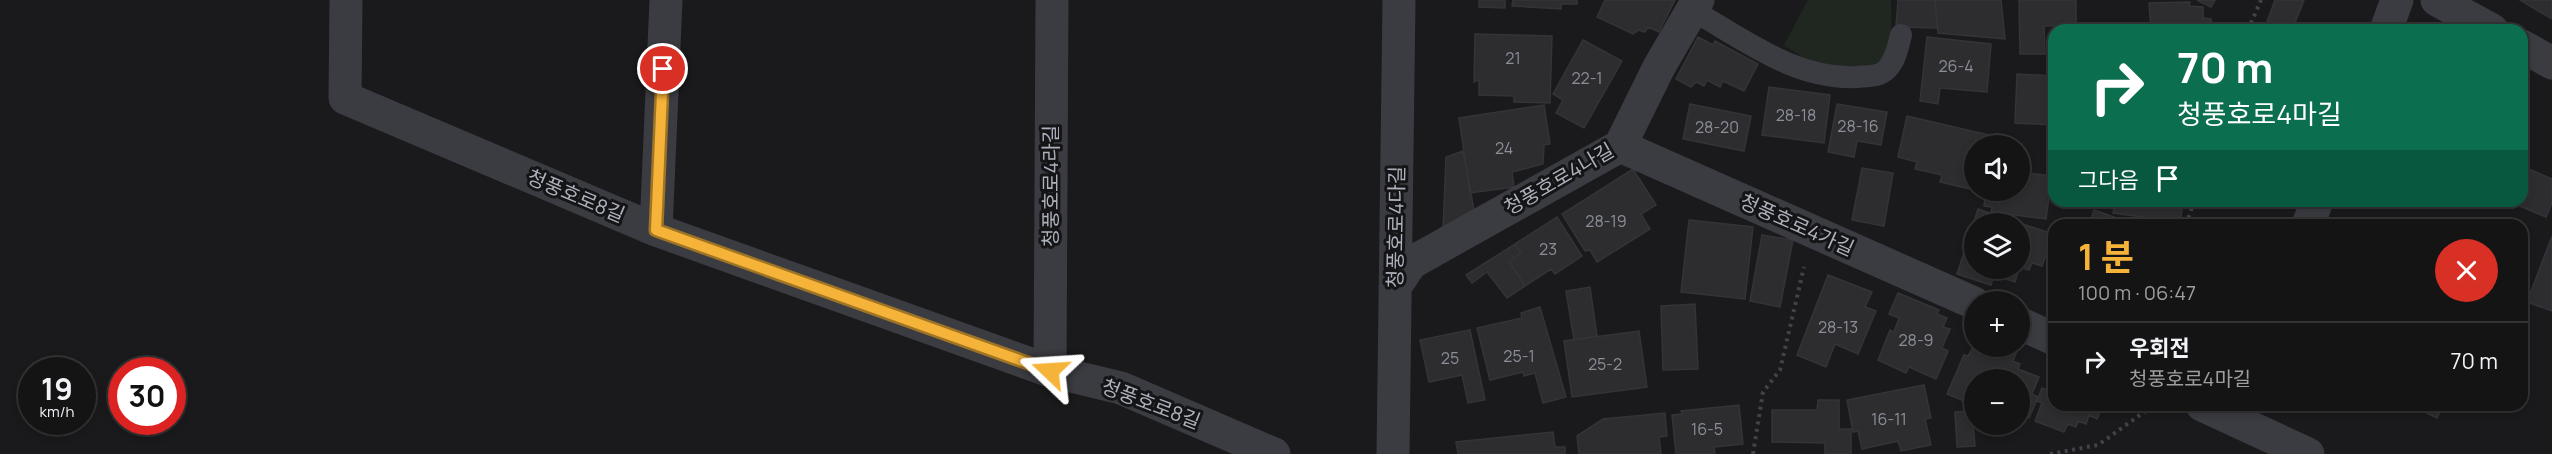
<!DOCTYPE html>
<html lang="ko">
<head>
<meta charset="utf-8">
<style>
  body { margin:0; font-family:Manrope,"Noto Sans KR",sans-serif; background:#212122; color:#f1f3f6; height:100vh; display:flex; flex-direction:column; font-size:22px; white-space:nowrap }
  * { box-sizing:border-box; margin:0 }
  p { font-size:20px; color:#9d9ea0 }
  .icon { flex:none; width:33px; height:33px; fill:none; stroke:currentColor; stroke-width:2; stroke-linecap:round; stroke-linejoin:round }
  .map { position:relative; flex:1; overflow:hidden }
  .drawer { position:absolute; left:2048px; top:219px; width:480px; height:192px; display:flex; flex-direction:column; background:#141415; border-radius:18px; box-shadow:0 3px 9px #0003,0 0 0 2px #333334 }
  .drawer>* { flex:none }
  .hud { position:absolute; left:2048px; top:24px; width:480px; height:183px; border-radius:18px; box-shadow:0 3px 9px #0003,0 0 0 2px #333334; background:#0b6e4f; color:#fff; overflow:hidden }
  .tools { position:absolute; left:1964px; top:135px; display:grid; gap:12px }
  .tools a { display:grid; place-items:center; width:66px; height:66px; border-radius:50%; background:#141415; box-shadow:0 3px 9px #0003,0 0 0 2px #333334; font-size:30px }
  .speed { position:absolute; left:18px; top:357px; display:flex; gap:12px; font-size:30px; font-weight:700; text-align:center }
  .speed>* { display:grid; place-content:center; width:78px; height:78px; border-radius:50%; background:#141415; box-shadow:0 3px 9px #0003,0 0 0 2px #333334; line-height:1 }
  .speed small { font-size:15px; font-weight:400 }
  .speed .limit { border:9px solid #d22; background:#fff; color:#111 }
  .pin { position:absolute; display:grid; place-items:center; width:51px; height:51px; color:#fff; margin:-26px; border:3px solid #fff; border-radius:50%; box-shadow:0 2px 6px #0007 }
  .me { position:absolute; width:66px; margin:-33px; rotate:290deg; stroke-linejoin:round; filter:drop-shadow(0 0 4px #0008) }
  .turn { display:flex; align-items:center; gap:21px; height:126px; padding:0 30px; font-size:27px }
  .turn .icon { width:78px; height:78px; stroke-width:2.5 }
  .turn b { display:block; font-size:42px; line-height:51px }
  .then { display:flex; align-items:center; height:57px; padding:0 30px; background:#0003; gap:12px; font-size:22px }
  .round { display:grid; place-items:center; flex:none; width:63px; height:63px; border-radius:32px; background:#212122 }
  .head { display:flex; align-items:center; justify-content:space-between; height:102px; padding:0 30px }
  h1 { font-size:36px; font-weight:700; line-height:45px; color:#f5b339 }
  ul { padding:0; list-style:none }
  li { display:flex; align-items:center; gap:18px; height:78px; padding:0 30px; border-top:2px solid #333334 }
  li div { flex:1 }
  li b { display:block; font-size:22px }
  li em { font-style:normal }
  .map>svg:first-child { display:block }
  .green { fill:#1f2720 }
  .building { fill:#2d2d30; stroke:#343438; stroke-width:1.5 }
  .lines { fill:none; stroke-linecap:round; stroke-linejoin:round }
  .path { stroke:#414348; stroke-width:4; stroke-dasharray:3 4.5; stroke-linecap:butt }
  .service { stroke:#3b3c41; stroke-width:22 }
  .minor { stroke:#3b3c41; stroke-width:33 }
  .route-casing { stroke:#9f7425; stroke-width:15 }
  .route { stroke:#f5b339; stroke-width:10 }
  .labels { text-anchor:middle; stroke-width:6; stroke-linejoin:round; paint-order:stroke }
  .number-label { font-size:16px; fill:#8c8f98 }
  .street-label { font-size:20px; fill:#acb1bc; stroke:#151517 }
</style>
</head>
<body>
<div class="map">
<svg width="2552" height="454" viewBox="0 0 2552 454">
  <rect width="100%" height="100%" fill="#1a1a1c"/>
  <path class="green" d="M1808,0H1891C1891,17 1893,36 1886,52C1878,73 1840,70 1821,66C1809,63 1795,52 1784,45Z"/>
  <path class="building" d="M1479,0H1505V8L1479,7Z
    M1513,0H1577V4H1561V9L1512,6Z
    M1605,0H1675L1659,32L1648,27L1645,32L1639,30L1633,34L1597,17Z
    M1898,0H1935L1937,28L1896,27Z
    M1935,0H2001L2005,39L1938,33Z
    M2019,0H2076V25L2044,26L2045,54H2020Z
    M2197,0H2215L2211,7Z
    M2275,0H2304L2292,30H2264Z
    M2520,0H2552V19Z
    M2190,2L2189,6L2203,7V18L2211,19L2212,30H2151L2149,3Z
    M1475,34L1552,36L1550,103L1514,102V96L1479,95V80L1474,82Z
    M1698,37L1713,45L1715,41L1758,64L1744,91L1723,81L1720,87L1707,80L1704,86L1696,82L1691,87L1676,79Z
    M1927,37L1991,44L1987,92L1940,88L1938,104L1920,101Z
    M1583,40L1622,61L1584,128L1556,113L1563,100L1553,94Z
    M2017,74L2054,76V125L2015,123Z
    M1769,87L1830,95L1824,143L1762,135Z
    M1690,104L1751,116L1744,151L1683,139Z
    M1837,104L1887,112L1881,145L1857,141L1854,157L1828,152Z
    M1544,105L1550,144L1544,145L1543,164L1512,172L1514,187L1470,193L1459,118Z
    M1907,116L1989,135L1987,146H1974V190L1940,182L1942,175L1915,169L1917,162L1898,157Z
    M1463,151L1474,210L1443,230L1446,157Z
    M2522,166L2552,179V203L2546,217L2508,201H2522Z
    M1862,168L1893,173L1884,226L1852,220Z
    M1633,169L1656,205L1641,214L1650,229L1597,262L1590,250L1585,251L1562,214Z
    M2019,172L2052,176L2046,219L1991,212L1992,207L1984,206L1986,190H2019Z
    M2115,201H2183L2180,225L2142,221V217L2113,213Z
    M1978,209L2053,234L2042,266L2032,263L2029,270L2019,267V224H1974V268H2019L2015,282L1994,275L1991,285L1957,274Z
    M2094,210L2137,225H2089Z
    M1557,217L1582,256L1555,274L1551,269L1525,286L1509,261L1521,253L1515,244Z
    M2409,219L2423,225H2407Z
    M1689,220L1753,227L1745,299L1681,292Z
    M1762,235L1793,240L1780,307L1750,301Z
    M2552,236V311L2527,302Z
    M1515,244L1521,253L1509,261L1525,286L1507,298L1487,272L1472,283L1466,275Z
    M1828,275L1872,292L1865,307L1876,311L1858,354L1835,344L1826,367L1797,355Z
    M1590,287L1597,336L1574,340L1566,291Z
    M1898,293L1939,310L1937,314L1947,318L1943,327L1950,329L1942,348L1948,351L1936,379L1909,367L1906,373L1878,360L1890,330L1894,332L1899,318L1889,314Z
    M1695,304L1698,369L1663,370L1661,306Z
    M1540,307L1566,397L1543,403L1535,373L1524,376L1523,372L1490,380L1477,328L1522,318L1521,313Z
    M1470,330L1485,400L1468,403L1462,375L1429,382L1420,340Z
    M1639,331L1647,387L1572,397L1564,341Z
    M1981,346H2019L2013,361L2020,364L2018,369L2039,377L2032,394L2038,397L2029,418L2019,414V380H1974V405L1947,394L1964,355L1968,356L1972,349L1979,351Z
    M2054,373V405H2103L2097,419L2089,415L2086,424L2078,421L2076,427L2068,424L2064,432L2035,421L2042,403L2037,401L2042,388L2047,390Z
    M1924,385L1931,418L1925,419L1931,445L1901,451L1898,441L1862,449L1858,431L1853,432L1847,400Z
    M1818,400H1839V429H1851V454H1825V443L1772,442V410H1817Z
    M1739,405L1743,444L1714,447L1715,454H1676L1672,415L1682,414L1681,411Z
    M2410,405H2443L2437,418Z
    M1972,411L1975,446L1957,447L1955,412Z
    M1665,413L1667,436L1659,437L1661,454H1579L1577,436L1603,419Z
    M1553,432L1555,447H1565V454H1458L1456,442Z"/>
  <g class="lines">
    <path class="path" d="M2248,30L2261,0
      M2186,225L2194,201
      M1753,454L1763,392L1780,370L1804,267
      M2050,454L2098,445L2154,405"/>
    <path class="service" d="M1692,10C1744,39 1795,80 1857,77C1868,76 1879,77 1887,69C1896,60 1898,46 1901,35"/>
    <path class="minor" d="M346,0L345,98L656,230L1050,371L1121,388L1274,454
      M2437,0L2492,30
      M2386,30L2397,0
      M2522,46L2552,63
      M1620,146L1974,303
      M2308,225L2317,201
      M656,230L666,0
      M1395,287L1411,263L1620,146L1659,67L1698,0
      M2019,323L2054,339
      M1050,371L1052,0
      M2202,405L2308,454
      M1393,454L1399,0"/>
  </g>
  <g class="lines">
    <defs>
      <path id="route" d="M663,69L656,230L1050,371"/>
    </defs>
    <use href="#route" class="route-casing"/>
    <use href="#route" class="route"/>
  </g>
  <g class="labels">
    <g class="number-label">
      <text x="1513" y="64">21</text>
      <text x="1956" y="72">26-4</text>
      <text x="1587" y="84">22-1</text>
      <text x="1796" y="121">28-18</text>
      <text x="1858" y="132">28-16</text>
      <text x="1717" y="133">28-20</text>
      <text x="1504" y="154">24</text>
      <text x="1606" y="227">28-19</text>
      <text x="1548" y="255">23</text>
      <text x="1838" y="333">28-13</text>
      <text x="1916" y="346">28-9</text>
      <text x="1519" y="362">25-1</text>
      <text x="1450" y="364">25</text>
      <text x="1605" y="370">25-2</text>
      <text x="1889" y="425">16-11</text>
      <text x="1707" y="435">16-5</text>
    </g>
    <g class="street-label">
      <text transform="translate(1559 179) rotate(-30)" y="7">청풍호로4나길</text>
      <text transform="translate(1051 186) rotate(-90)" y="7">청풍호로4라길</text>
      <text transform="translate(576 196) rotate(23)" y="7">청풍호로8길</text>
      <text transform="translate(1797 225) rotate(24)" y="7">청풍호로4가길</text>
      <text transform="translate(1396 227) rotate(-89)" y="7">청풍호로4다길</text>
      <text transform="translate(1151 404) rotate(21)" y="7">청풍호로8길</text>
    </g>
  </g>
</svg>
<div class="tools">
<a><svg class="icon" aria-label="sound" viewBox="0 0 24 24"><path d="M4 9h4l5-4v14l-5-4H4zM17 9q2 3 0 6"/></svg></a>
<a><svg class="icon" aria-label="layers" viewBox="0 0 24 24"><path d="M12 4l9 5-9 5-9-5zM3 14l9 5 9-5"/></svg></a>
<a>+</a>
<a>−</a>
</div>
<div class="speed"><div>19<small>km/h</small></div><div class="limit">30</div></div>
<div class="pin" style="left:663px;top:69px;background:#d93025"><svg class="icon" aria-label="arrive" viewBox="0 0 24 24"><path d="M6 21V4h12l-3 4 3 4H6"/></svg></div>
<svg class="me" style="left:1050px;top:371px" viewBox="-20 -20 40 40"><path d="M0-17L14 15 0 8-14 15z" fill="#f5b339" stroke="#fff" stroke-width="4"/></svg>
<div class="hud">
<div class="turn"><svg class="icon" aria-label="right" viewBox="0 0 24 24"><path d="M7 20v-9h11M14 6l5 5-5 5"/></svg><div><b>70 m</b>청풍호로4마길</div></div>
<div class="then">그다음<svg class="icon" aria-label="arrive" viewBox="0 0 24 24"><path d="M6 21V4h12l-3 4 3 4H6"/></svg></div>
</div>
<section class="drawer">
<div class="head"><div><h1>1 분</h1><p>100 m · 06:47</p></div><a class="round" style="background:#d93025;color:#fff"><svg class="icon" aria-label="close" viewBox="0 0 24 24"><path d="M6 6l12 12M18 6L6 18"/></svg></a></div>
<ul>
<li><svg class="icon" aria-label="right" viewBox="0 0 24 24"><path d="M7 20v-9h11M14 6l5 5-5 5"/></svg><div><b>우회전</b><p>청풍호로4마길</p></div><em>70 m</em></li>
</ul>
</section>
</div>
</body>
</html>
